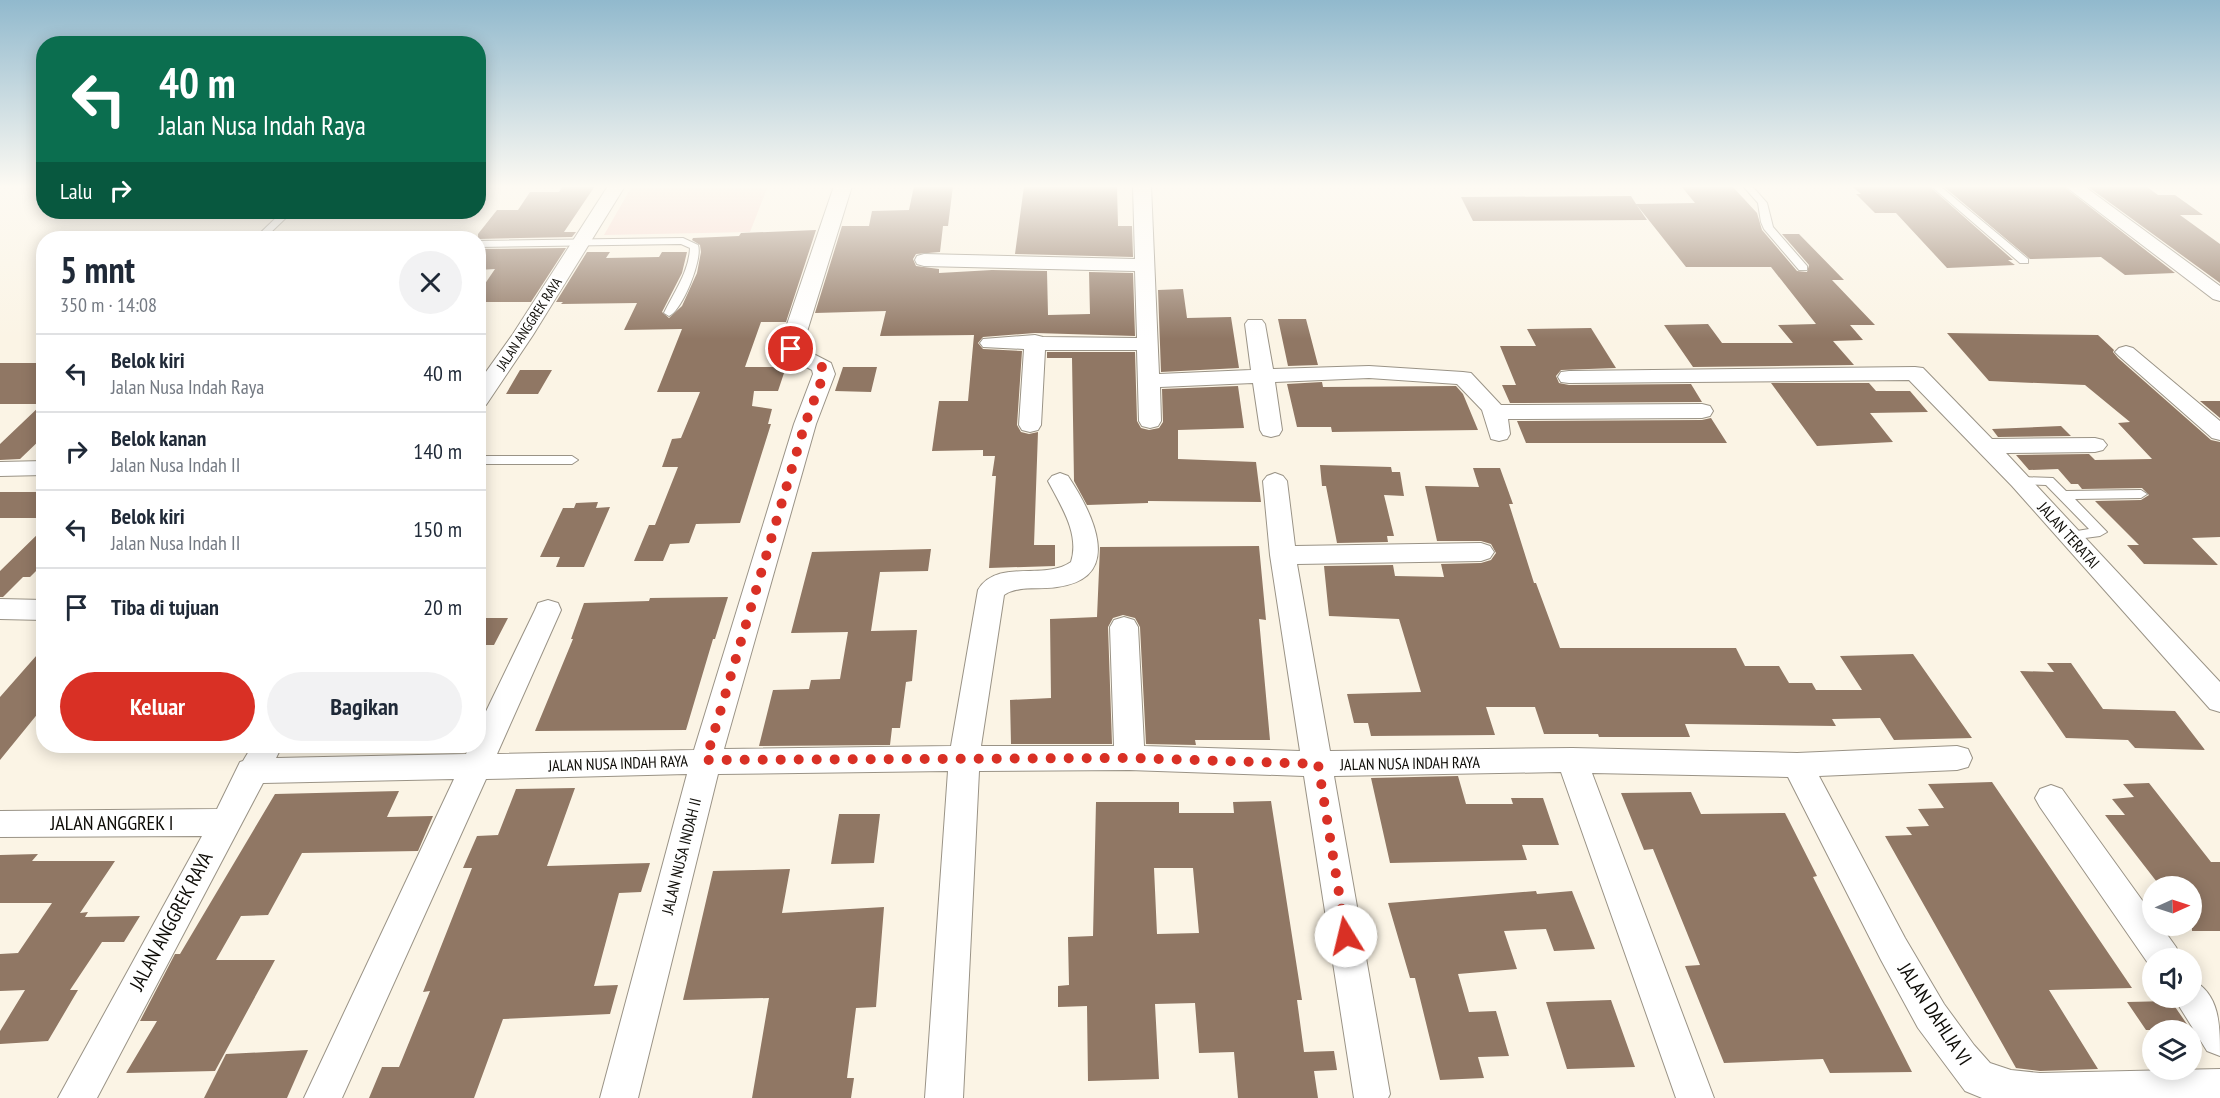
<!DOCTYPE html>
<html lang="id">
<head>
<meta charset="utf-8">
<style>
  body { margin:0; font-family:"PT Sans Narrow",sans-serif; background:#f2f2f3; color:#1f2937; height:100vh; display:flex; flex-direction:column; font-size:22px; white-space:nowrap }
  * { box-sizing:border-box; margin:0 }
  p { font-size:20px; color:#747a83 }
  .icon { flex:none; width:33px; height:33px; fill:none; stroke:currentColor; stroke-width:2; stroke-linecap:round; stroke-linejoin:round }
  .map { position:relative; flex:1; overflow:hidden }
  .panel { position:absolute; left:36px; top:231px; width:450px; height:522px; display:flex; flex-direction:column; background:#fff; border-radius:24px; box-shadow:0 3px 15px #0003 }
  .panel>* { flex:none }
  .hud { position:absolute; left:36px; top:36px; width:450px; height:183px; border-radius:24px; box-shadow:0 3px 15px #0003; background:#0b6e4f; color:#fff; overflow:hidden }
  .needle { width:39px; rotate:87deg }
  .tools { position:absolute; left:2142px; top:876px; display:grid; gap:12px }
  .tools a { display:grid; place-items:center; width:60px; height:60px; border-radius:50%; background:#fff; box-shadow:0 3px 15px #0003; font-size:30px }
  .pin { position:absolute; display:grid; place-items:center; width:51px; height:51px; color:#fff; margin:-26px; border:3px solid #fff; border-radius:50%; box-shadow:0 2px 6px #0007 }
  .me { position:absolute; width:66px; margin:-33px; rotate:351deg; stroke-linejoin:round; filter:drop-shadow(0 0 4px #0008) }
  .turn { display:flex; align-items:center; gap:21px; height:126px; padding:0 24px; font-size:27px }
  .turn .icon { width:78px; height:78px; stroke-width:2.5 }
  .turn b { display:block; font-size:42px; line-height:51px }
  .then { display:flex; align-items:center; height:57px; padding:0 24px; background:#0003; gap:12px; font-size:22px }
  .round { display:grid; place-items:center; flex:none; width:63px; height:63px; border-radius:32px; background:#f2f2f3 }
  .headline { display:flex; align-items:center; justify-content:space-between; height:102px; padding:0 24px }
  h1 { font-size:36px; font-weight:800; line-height:45px }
  .cta { display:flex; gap:12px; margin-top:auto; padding:12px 24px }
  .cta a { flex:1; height:69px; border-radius:36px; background:#d93025; color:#fff; font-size:24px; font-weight:800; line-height:69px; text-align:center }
  .cta a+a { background:#f2f2f3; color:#1f2937 }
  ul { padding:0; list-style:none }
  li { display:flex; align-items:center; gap:18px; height:78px; padding:0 24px; border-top:2px solid #e0e1e3 }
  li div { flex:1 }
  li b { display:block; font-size:22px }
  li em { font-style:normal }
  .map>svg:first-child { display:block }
  .green { fill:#f7d7cf }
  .building { fill:#907764; fill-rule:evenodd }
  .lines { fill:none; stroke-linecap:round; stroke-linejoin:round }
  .service-casing { stroke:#9a9386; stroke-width:2 }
  .minor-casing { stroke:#9a9386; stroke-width:2 }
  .service { fill:#fff; fill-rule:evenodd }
  .minor { fill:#fff; fill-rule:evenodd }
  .route { stroke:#d93025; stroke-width:10; stroke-dasharray:0 18 }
  .labels { text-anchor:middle; stroke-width:6; stroke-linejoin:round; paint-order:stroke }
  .far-street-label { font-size:14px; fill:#0e0c07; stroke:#fff }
  .street-label { font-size:16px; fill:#0e0c07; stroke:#fff }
  .near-street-label { font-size:20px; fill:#0e0c07; stroke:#fff }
</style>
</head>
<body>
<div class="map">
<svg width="2220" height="1098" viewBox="0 0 2220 1098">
  <rect width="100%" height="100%" fill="#fbf4e5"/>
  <path class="green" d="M632,186H768L750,232L604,235Z"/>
  <path class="building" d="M563,186H595L564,232H576L572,237L478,239V234L497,210H518L530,192H559Z
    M914,186H953L948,226H943L940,252L916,254L913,259L916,266L939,269V273L992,270L1047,271L1048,315L1090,314L1089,272L1133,273L1135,336L1035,333L983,337L978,343L983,349L1022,351L1017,425L1021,432L1029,434L1038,432L1034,545H1055V566L989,568L996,476H992L995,456H983V450L932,451L939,401H968L974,335L880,336L886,311L815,313L842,226H869L872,211L909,210Z
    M1024,186L1117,187L1118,226H1132L1133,257L1015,254Z
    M1681,186H1732L1757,213L1762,230L1797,271L1807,272L1809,265L1782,234H1799L1844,280H1832L1875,325H1850L1863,340L1833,341L1854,365L1693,367L1664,325L1708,324L1722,343H1793L1778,325L1816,324L1771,267H1686L1636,204L1647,220L1473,221L1461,197L1631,196L1636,204L1695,203Z
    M1852,186H1929L2013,260H2008L2015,265L1947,268L1896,213H1875L1856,194H1861Z
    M1943,186H2063L2175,273L2125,275L2101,257L2030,259Z
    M2087,186H2146L2158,195H2175L2203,215H2180L2220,244V283Z
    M816,230L786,322H761L745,367H786L778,391H754L752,406L772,409L768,424H771L740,523L696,524L689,543L670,544L663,561H634L649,525H655L678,467H662L672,439L681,438L700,392H657L682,329L624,330L637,303L561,304L563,302H556L587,252H610L606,258L659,257L662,252H687L682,273L662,312L669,318L682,306L697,273L701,252L700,245L692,240L693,238L739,236L741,233Z
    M566,248L531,302H478V294L495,269L478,270V249Z
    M1183,289L1187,318L1231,317L1239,368L1161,372L1158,290Z
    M1278,319H1306L1318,365L1288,366Z
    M1591,328L1616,368L1561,370L1556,376L1559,383L1569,385L1691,384L1702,402L1510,403L1502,385H1516L1500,346H1536L1527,329Z
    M1947,333L2098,335L2114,350L2113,352L2118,358L2211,440L2220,442V537L2192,538L2218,565L2144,564L2127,545H2139L2095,501L2141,500L2149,495L2142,488L2082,489L2078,484H2071L2058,469L2029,470L2016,455L2089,454L2095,460L2152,459L2118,423L2130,422L2085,385L1989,381Z
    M1047,352H1135L1137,421L1141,428L1149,430L1159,428L1163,422L1162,389L1238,386L1244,428L1178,430V459L1256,462L1261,502L1148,501V503L1087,505L1074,481L1072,358H1047Z
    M0,363H44V436L20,459L0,460V444L42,404H0Z
    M843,367H877L871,392L835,391Z
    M520,370H552L538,394H506Z
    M1322,382L1323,387L1456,386L1463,394L1478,430L1332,432L1331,427H1297L1287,384Z
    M1771,383H1869L1876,391H1910L1928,412L1870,413L1893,442L1817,446Z
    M2200,401H2220V418Z
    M1711,418L1727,443H1526L1517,421L1702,420Z
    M2061,426L2071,436L1998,437L1992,429Z
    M1320,465L1391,467L1392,472H1400L1404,496L1384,495L1394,536H1387L1388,542L1337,543L1326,486H1322Z
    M1473,468H1500L1513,504H1509L1534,583H1536L1560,648H1736L1745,666H1779L1789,683H1812L1816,690H1862L1840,656L1913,654L1972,738L1894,740L1880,718L1832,719L1836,726L1685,724L1690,737H1599L1598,734H1544L1535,707H1486L1495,735L1371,736L1368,723H1354L1347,694L1421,692L1399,619L1329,616L1324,566L1393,565L1395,576L1444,577L1441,564L1481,563L1491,560L1496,553L1491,544L1481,541H1437L1425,486L1479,487Z
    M0,492H44V518H0Z
    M598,502L596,508L610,507L584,567H556L560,557H540L563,508H574L576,503Z
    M44,528V563L30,577H23L3,597H0V571Z
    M1259,546L1266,620L1259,619L1270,740H1195L1196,745L1146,744L1140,627L1135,618L1123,615L1113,618L1108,627L1112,744H1011L1010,700L1051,698L1050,619L1097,617L1100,547Z
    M931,549L928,571L880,572L871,631L917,630L912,681L906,682L900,728H892L890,745L759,746L773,690L809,689L811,680L840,679L848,632L791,633L812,552Z
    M728,597L715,639H713L686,730L535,731L573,639H571L584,603L649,601L650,598Z
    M478,618H508L494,645H478Z
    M44,647V706L0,760V697Z
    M2047,663H2071L2103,709L2175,711L2205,750L2135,748L2128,740L2066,738L2020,671L2054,672Z
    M1458,776L1466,804H1513L1511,798H1543L1559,845H1522L1527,860L1390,863L1371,778Z
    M1992,782L2132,988L2049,990L2098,1069L2040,1071L2016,1068L1885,836L1912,835L1906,827L1929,826L1918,809L1944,808L1928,784Z
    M2149,783L2211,862H2220V931H2192V886H2160L2105,815H2125L2112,799L2134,797L2123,784Z
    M575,788L547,866L650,863L641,892L619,893L594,986L618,985L610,1014L503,1019L474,1098H369L382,1067H399L430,991L423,992L472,868H463L477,836L498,835L516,789Z
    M399,791L387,817L433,816L418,851L302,853L268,915L241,916L216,960H275L215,1071L126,1073L157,1021H140L175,954H180L275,794Z
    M1691,792L1701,814L1785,813L1817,876L1813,877L1912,1072L1830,1073L1823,1059L1724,1063L1685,966L1700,965L1653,849L1644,850L1621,793Z
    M1271,801L1302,1000H1297L1304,1052L1334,1051L1337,1070L1314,1071L1318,1098H1238L1234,1052L1199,1053L1195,1003L1155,1004L1159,1079L1088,1081L1087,1006L1058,1007V986L1069,985L1068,937L1093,936L1096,802H1179V813H1234L1233,802ZM1154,868H1193L1199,933L1157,934Z
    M839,814H880L874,863L831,864Z
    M38,854L32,861H115L80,913L88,912L85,917L140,916L124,942H102L70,990H78L48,1041L0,1044V1031L25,990L0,991V954L18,953L52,903H0V855Z
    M790,869L782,913L884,907L876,1007L856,1008L847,1078H854L851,1098H752L769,998L683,1000L713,871Z
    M1536,891L1537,894L1572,891L1595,949L1554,951L1546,929L1504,931L1517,969L1458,974L1469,1012L1496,1011L1509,1056L1478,1057L1484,1078L1440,1080L1415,978H1410L1388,903Z
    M1611,1000L1635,1067L1567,1069L1546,1002Z
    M2171,1001L2191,1030H2146L2127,1002Z
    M308,1050L287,1098H204L226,1054Z"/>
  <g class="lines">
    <defs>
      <path id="service" d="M1743,186H1752L1767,203L1773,227L1807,266V270H1799L1764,229L1761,222L1758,203Z
        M1931,186H1940L2028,259V263H2020Z
        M282,212H292L265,238H255Z
        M683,238L698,245C703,259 682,311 669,316L664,313C674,292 689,272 690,248L681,244L478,247V241Z
        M478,456H572L578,460L572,464H478Z
        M2020,477L2053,478L2066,491L2141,490L2147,494L2141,498L2075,499L2107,532L2100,536L2070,540L2063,536L2065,533L2089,529L2046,485L2016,484L2014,481Z"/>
      <path id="minor" d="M608,186H625L533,335L486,405L478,407V383L513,334Z
        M834,186H852L802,348L831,363L835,374L816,424L724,749L951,746L978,590C997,558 1044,581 1071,562C1080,534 1061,506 1048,481L1052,476L1060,473L1068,476C1092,512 1126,578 1057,587C1040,590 1019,585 1004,595L981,746H1114L1110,627L1114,620L1124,617L1134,620L1138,627L1144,746L1300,751L1270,555L1263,481L1267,476L1275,473L1283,476L1287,481L1295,546L1481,543L1490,546L1494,552L1490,558L1481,561L1297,564L1330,751L1572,748L1797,753L1957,746L1968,749L1972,758L1968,767L1957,770L1819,776L1905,938L1944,1004L1974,1045L1990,1063L2011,1070L2040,1073L2220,1069V1098H1982L1965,1091L1918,1028L1881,960L1788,777L1592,773L1714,1098H1676L1561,772L1334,776L1390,1094L1388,1098H1354L1304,776L1129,770L979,771L963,1098H925L948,771L718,774L638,1098H600L687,774L486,779L342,1098H304L454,779L263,783L97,1098H58L202,836L0,837V811L217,809L240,762L243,761L252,746H282L276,758L466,754L470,746H478V728L535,610L538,603L548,600L558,603L561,610L497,754L694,750L794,424L813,374L812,370L791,359L781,349L782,339Z
        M1133,186H1151L1159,374L1251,370L1245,324L1248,320H1262L1265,324L1273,369L1369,366L1463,372L1471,373L1501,405L1702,404L1710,406L1713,411L1710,416L1702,418L1508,419L1510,434L1507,439L1499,441L1491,439L1482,410L1457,384L1369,378L1275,382L1282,430L1279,435L1271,437L1263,435L1260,430L1253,383L1160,387L1161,421L1158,426L1150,428L1142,426L1139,421L1137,350H1045L1041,425L1038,430L1030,432L1022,430L1019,425L1024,349L983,347L980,343L983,339L1035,335L1043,337L1137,338L1135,271L924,266L917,264L915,260L917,256L924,254L1135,259Z
        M2065,186H2084L2220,286V301L2213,299Z
        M2126,346L2133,348L2220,421V440L2212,438L2119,356L2115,352L2119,348Z
        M1915,367L1923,368L1992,439L2095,438L2103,440L2107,445L2103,450L2095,452L2006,453L2220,682V712L2210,709L2012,486L1909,380L1569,383L1561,382L1558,377L1561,372L1569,371Z
        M44,461V475L0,476V462Z
        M0,599L44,600V620L0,619Z
        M2051,785L2062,789L2152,914V926H2161L2176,947L2181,958H2152V969L2040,807L2035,798L2040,789Z
        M2192,980C2220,994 2220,1025 2220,1056L2207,1051L2174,998H2192Z"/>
    </defs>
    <use href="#service" class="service-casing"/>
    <use href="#minor" class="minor-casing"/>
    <use href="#service" class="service"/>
    <use href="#minor" class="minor"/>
  </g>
  <linearGradient id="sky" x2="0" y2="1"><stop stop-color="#91b9cd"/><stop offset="0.55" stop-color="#fdfaf3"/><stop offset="1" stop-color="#fdfaf3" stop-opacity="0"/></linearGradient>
  <rect width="2220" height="339" fill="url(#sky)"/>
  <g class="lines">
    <path class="route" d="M791,349C800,359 813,359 823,368L824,374L805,424L706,760L1130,758L1318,764L1346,936"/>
  </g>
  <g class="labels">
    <g class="far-street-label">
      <text transform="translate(529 324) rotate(-57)" y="5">JALAN ANGGREK RAYA</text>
    </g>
    <g class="street-label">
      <text transform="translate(2069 535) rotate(48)" y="6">JALAN TERATAI</text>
      <text transform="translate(618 763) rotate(-2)" y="6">JALAN NUSA INDAH RAYA</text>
      <text transform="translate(1410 763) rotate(-1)" y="6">JALAN NUSA INDAH RAYA</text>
      <text transform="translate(681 856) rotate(-76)" y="6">JALAN NUSA INDAH II</text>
    </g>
    <g class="near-street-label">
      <text x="112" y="830">JALAN ANGGREK I</text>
      <text transform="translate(171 921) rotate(-62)" y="7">JALAN ANGGREK RAYA</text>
      <text transform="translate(1935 1014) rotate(57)" y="7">JALAN DAHLIA VI</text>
    </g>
  </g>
</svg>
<div class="tools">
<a><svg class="needle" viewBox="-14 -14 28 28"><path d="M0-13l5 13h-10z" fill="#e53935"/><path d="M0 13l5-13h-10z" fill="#747a83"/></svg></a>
<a><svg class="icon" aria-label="sound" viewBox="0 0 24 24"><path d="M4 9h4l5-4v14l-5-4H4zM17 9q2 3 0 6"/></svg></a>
<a><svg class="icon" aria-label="layers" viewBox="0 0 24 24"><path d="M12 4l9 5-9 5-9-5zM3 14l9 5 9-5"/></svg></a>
</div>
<div class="pin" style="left:791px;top:349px;background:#d93025"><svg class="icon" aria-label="arrive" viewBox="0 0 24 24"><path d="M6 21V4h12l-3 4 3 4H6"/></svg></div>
<svg class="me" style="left:1346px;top:936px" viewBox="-20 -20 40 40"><circle r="19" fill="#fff"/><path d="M0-13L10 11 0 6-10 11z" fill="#d93025"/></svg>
<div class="hud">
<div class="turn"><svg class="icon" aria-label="left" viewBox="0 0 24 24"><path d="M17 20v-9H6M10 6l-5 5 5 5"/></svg><div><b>40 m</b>Jalan Nusa Indah Raya</div></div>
<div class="then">Lalu<svg class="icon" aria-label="right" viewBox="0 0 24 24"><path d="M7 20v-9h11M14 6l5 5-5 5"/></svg></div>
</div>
<section class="panel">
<div class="headline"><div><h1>5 mnt</h1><p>350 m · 14:08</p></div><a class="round"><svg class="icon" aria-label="close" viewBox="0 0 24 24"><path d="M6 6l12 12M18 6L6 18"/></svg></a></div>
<ul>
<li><svg class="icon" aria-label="left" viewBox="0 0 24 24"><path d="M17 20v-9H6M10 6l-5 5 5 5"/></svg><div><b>Belok kiri</b><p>Jalan Nusa Indah Raya</p></div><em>40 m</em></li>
<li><svg class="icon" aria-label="right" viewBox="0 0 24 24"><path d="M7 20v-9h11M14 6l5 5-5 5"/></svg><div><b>Belok kanan</b><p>Jalan Nusa Indah II</p></div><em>140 m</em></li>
<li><svg class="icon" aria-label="left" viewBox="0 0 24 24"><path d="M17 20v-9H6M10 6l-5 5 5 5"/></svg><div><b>Belok kiri</b><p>Jalan Nusa Indah II</p></div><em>150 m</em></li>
<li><svg class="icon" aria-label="arrive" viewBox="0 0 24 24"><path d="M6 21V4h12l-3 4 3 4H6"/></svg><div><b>Tiba di tujuan</b></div><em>20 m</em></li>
</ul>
<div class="cta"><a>Keluar</a><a>Bagikan</a></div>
</section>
</div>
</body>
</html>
